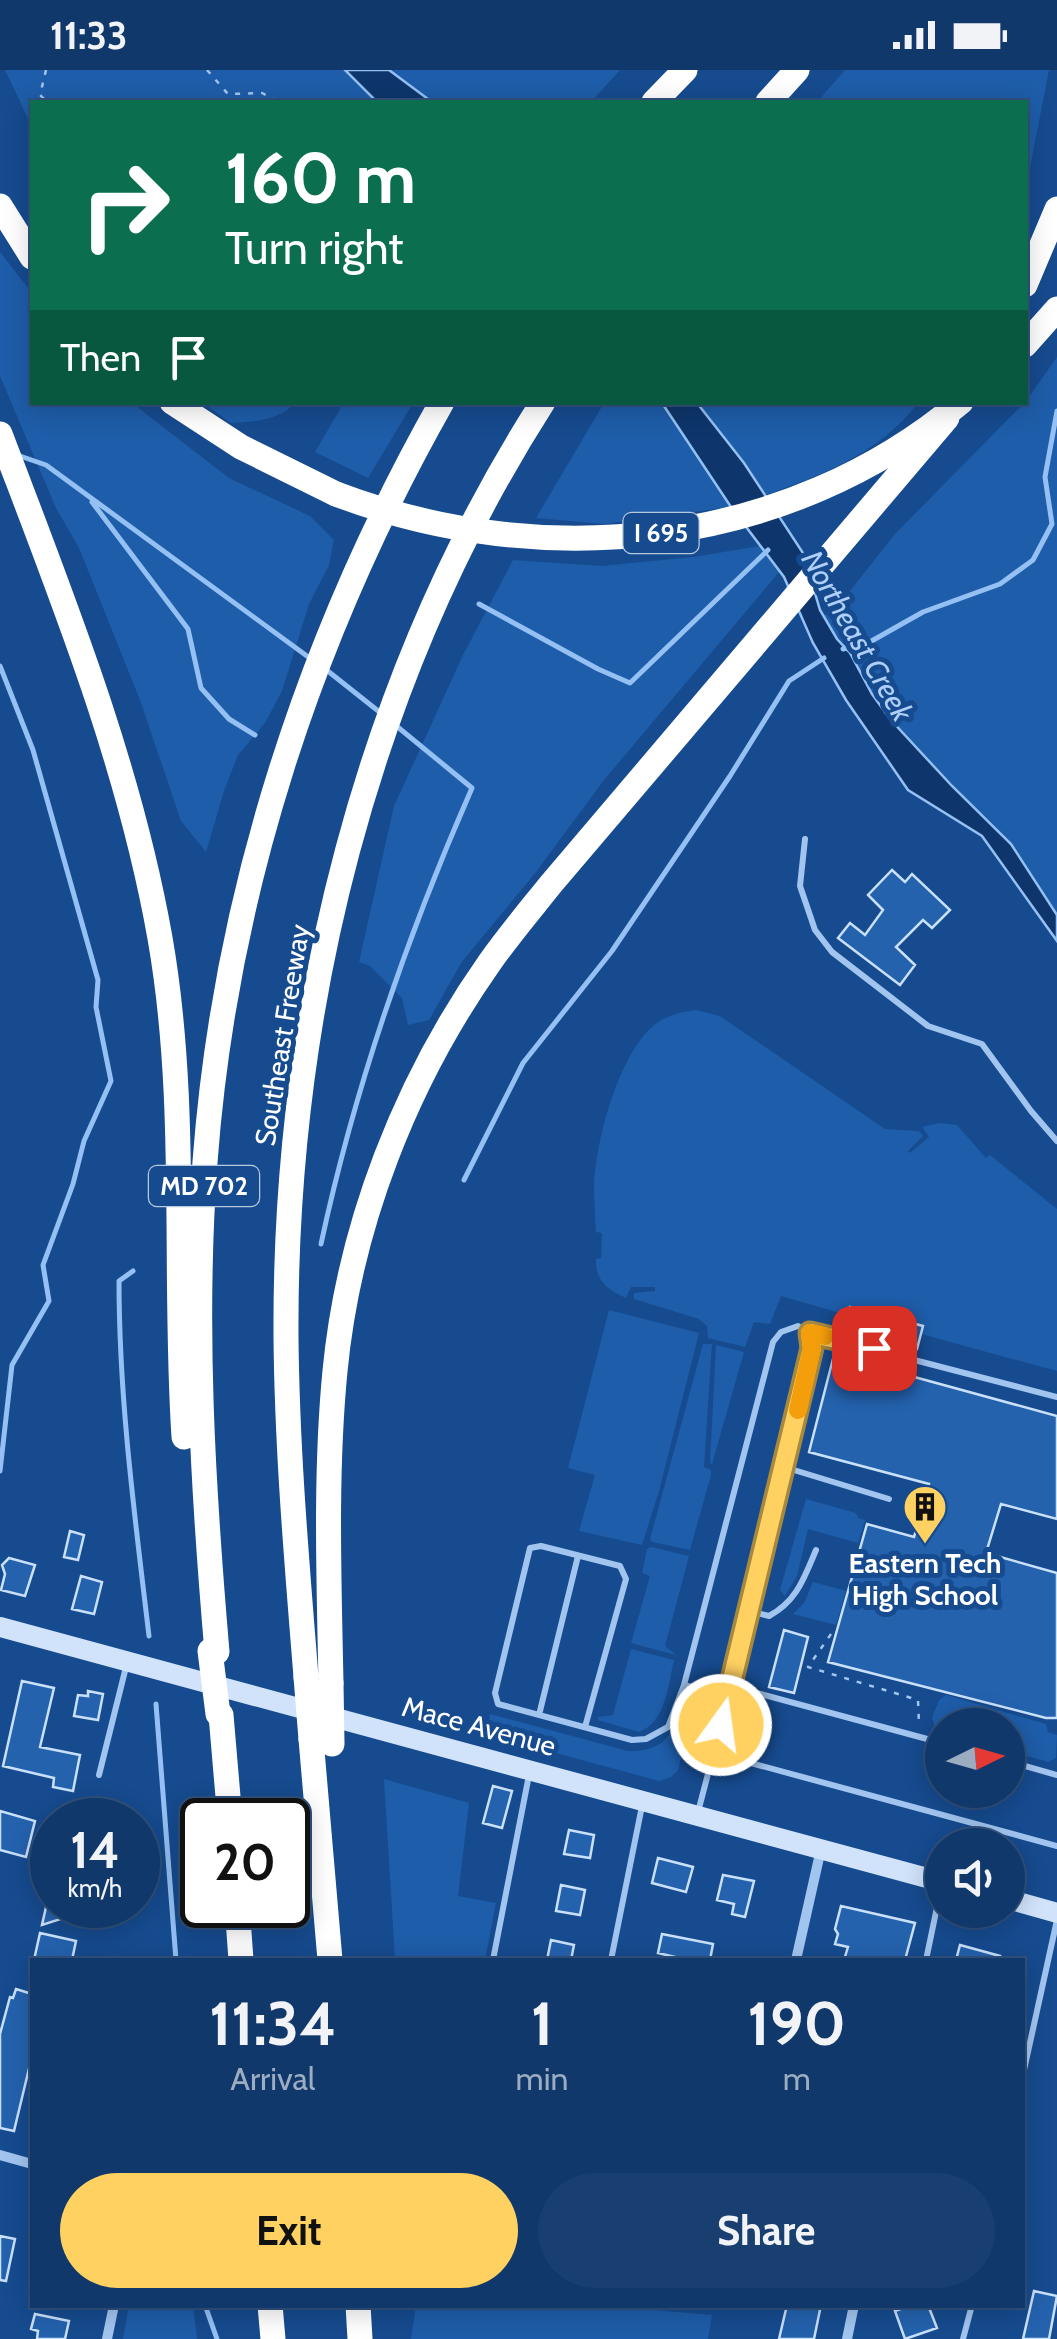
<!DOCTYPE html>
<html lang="en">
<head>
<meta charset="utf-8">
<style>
  body { margin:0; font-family:Cabin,sans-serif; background:#193f71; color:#f1f3f6; height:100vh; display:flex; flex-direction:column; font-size:38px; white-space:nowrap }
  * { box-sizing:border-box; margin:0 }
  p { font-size:32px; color:#9cacc1 }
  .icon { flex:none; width:55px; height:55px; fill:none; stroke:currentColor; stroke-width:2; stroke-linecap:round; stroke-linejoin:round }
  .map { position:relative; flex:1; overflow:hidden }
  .sheet { position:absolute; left:30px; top:1888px; width:995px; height:350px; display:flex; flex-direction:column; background:#10386b; border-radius:0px; box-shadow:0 5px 25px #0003,0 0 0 2px #30527e }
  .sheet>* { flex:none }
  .hud { position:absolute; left:30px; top:30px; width:998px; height:305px; border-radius:0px; box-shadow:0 5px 25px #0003,0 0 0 2px #30527e; background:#0b6e4f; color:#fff; overflow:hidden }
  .needle { width:65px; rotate:85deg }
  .tools { position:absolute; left:925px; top:1638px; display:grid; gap:20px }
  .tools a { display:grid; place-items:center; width:100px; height:100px; border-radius:50%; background:#10386b; box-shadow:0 5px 25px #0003,0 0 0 2px #30527e; font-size:50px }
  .speed { position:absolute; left:30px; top:1728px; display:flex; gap:20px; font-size:50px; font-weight:700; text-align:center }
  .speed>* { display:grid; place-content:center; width:130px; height:130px; border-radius:50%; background:#10386b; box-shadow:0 5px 25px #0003,0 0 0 2px #30527e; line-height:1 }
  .speed small { font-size:25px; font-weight:400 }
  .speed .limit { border:5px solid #111; border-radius:15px; background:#fff; color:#111 }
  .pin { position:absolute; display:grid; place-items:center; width:85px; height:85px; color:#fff; margin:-42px; border-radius:20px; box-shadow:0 5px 15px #0006 }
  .me { position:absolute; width:110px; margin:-55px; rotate:14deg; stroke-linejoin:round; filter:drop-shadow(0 0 8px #0008) }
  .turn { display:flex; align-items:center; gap:35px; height:210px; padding:0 30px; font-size:45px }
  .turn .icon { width:130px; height:130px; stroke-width:2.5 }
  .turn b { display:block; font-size:70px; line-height:85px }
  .then { display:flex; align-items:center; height:95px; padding:0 30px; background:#0003; gap:20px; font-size:38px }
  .eta { display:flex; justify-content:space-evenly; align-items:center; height:170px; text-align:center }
  .eta b { font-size:60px; font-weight:700; line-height:70px }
  .cta { display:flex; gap:20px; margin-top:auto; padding:20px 30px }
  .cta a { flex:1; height:115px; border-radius:60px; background:#ffd161; color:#111; font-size:40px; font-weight:700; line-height:115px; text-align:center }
  .cta a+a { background:#193f71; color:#f1f3f6 }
  .status { display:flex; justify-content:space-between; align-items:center; height:70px; padding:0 50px; background:#10386b; direction:ltr }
  .status svg { height:28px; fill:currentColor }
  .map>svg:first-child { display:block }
  .green { fill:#1e5da9 }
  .water { fill:#0e366c; stroke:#94c0f3; stroke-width:2.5 }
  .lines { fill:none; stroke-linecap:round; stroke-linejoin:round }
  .stream { stroke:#94c0f3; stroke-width:5 }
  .building { fill:#2462ae; stroke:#c9e0fb; stroke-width:2.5 }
  .path { stroke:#a2c5f0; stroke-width:2.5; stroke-dasharray:5 8; stroke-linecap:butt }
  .service { stroke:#a2c5f0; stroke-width:6 }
  .minor { stroke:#a2c5f0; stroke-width:10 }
  .secondary { stroke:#d0e3fb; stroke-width:20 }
  .motorway { stroke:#fff; stroke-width:25 }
  .motorway-bridge { stroke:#fff; stroke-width:25 }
  .route-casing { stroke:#a6883f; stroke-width:25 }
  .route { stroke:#ffd161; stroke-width:18 }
  .slow { stroke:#f59e0b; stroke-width:18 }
  .labels { text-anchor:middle; stroke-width:10; stroke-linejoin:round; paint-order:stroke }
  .shield { fill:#164b8f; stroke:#b9c9dd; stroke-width:2.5 }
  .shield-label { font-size:25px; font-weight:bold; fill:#fff }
  .street-label { font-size:28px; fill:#fff; stroke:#164b8f }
  .poi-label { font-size:28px; font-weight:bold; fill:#fff; stroke:#164b8f }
  .water-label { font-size:30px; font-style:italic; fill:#aecff7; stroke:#164b8f }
</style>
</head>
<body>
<div class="status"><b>11:33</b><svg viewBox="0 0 49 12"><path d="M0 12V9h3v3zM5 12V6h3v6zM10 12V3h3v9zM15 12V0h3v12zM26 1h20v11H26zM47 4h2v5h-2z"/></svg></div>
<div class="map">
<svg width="1057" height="2269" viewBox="0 0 1057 2269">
  <rect width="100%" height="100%" fill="#164b8f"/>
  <path class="green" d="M5,0H345L377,32H32V57Z
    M389,0H620L591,32H432Z
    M845,0H1049L1025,123V32H817Z
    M0,182L32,223V332L132,333L229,408L310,446L334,470L329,495L309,534L282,621L265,653L238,685L224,721L206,782L181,751L140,630L79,478L56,438L0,306Z
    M1057,287V845L997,758L952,716L890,649L824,546L846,526L894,465L1026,331Z
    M203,333H295C280,350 253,352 231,353Z
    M341,333H413L368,408L315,382L343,334Z
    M604,333H662L731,437L603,454L536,448Z
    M697,333H918C879,383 824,405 765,425Z
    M760,476L780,501L604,710L536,802L461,893L429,950L408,955L402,928L370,896L359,892L394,736L463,585L513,490L602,496L693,487Z
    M696,940L720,946L885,1059L919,1061L923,1066L908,1081L910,1083L929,1067L922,1057L939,1053L957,1055L986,1088L990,1085L1057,1139V1301L921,1264L922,1255L850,1237L847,1245L781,1226L770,1254L754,1252L745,1277L708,1268L707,1256L699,1249L634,1229V1223L655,1221V1217H631L626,1228C608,1220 595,1211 596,1189L601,1188L602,1163L596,1162C595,1147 594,1131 594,1115C596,1071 618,986 653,956C664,946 681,942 696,940Z
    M609,1240L699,1263L659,1421L642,1475L579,1461L595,1405L568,1398Z
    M703,1274H712L704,1397L711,1400V1405L690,1480L652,1472L650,1469Z
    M716,1275L744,1282L712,1394L710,1393Z
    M806,1429L856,1443L858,1448L865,1450L858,1473L808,1459L797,1506L785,1526L780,1520Z
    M651,1477L689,1486L665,1576L676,1585L631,1573L650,1506L642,1503L647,1479Z
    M813,1512L846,1521L836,1555L793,1544L804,1533Z
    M631,1579L674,1590C668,1615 666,1652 639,1662L598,1650V1647L613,1645Z
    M946,1625L1046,1654L1048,1662L1057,1665L1056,1688L1048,1692L1008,1680V1655H942V1662L936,1661L932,1648L939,1630Z
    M693,1638L678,1700L671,1707L659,1711L486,1664L490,1644L628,1681C680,1681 664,1651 693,1638Z
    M384,1709L469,1733L458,1826L496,1833L485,1890H395Z
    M129,2235H193L197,2269H123Z
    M416,2235H596L712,2245L708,2269H411Z"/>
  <path class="water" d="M345,0H389L432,32H377Z
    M662,333H697L744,393L803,483L820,540L837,569L850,583L872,624L890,649L952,716L1011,774L1057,845V871L982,766L908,720L846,630L813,573L784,507L731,437Z"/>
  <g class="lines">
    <path class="stream" d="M17,385L46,395L311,589
      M92,432L188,559L201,618L229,649L255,665
      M479,534L598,599L630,613L768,480
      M843,579L868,573L923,542L1000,514L1033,490L1052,454L1045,407L1057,341
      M0,596L33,680L98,910L96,937L111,1011L84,1071L73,1114L43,1195L49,1231L12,1295L0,1401
      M324,598L382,644
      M464,1110L523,993L612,881L730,706L789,611L824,588
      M321,1174C355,1016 407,866 472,718L394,654
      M133,1201L119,1211C119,1330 135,1448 149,1566
      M156,1634L176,1890
      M205,2235L217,2269"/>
  </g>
  <path class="building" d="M892,800L905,812L912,804L950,840L932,858L923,850L896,877L915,895L900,915L838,868L850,853L865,865L883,840L868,825Z
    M850,1237L923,1256L917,1279L844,1259Z
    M834,1285L1057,1346V1449L1001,1434L986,1483L1057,1503V1648H1046L828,1592L867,1454L914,1467L929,1414L809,1382Z
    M70,1461L84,1465L78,1490L64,1487Z
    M9,1488L35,1495L25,1526L1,1520L5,1504L2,1495Z
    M81,1506L102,1512L94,1544L72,1539Z
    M784,1560L808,1567L794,1623L769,1617Z
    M22,1611L54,1618L40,1677L80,1685L73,1721L53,1717L54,1708L3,1696Z
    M88,1621L103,1624L98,1650L74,1646L78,1625L88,1626Z
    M493,1716L512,1721L502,1758L483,1753Z
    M0,1741L35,1751L26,1787L0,1780Z
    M569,1760L594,1765L590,1788L564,1784Z
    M658,1788L693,1797L686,1822L652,1813Z
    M52,1792V1835H94L95,1838L42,1855L46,1837L33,1799Z
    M723,1805L754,1811L745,1847L732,1844L734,1834L717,1830Z
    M561,1815L585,1820L580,1845L556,1841Z
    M841,1836L915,1853L905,1890H844L848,1877L835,1874L838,1864L835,1859Z
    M40,1863L76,1871L72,1890H34Z
    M662,1864L713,1874L710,1890H688L658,1883Z
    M551,1870L574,1875L571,1890H547Z
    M960,1875L1000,1886L999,1890H956Z
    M16,1919L32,1924V1986L14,2061L0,2058V1964L10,1927L13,1928Z
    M0,2166L15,2169L6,2211L0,2210Z
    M1034,2221L1057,2226L1049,2269H1023Z
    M787,2235H821L814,2269H779Z
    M912,2235H928L937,2258L905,2269L895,2241Z
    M35,2244L69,2251L65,2269H37L38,2261L31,2259Z"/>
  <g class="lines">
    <path class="path" d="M46,0L40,25L47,32
      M207,0L228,24L262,23L279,32
      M831,1564L808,1597L918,1630L919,1654"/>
    <path class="service" d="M805,769L800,816L815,860L832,882L928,956L982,974L1031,1041L1057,1071
      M810,1263L1057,1327
      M784,1397L889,1429
      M749,1541L769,1546C797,1531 804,1508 816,1480
      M684,1615L729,1626
      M731,1616L942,1673
      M539,1645L578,1486
      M585,1657L626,1509L620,1496L541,1476L530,1478L495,1623L498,1634L632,1670L646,1669L668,1657L684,1615L773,1272L781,1262L798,1256L810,1263L812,1278L731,1616L698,1742
      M714,1683L1057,1776
      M1008,1691L1057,1705
      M99,1705L126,1597
      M493,1890L529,1705
      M611,1890L642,1736
      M926,1890L941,1818
      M1022,2009L1057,1850
      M963,2269L972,2235"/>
    <path class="minor" d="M796,1890L821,1779
      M0,2085L32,2094
      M107,2269L114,2235
      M847,2269L854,2235"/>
    <path class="secondary" d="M0,1557L942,1812
      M1008,1829L1057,1843"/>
    <path class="motorway" d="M654,32L685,0
      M768,32L797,0
      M0,136L32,187
      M1025,215L1057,139
      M1025,275L1057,239
      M172,332L241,377L336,424
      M0,364C63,530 129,693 160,868C189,1033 173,1201 184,1367
      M217,1582C203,1419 193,1256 205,1092C225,824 310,565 442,332
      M306,1607C297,1494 287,1381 286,1267C284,942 366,608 543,332
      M331,1613C329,1510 325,1404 335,1301C349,1156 406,1011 490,892C509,865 531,839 551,814L947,348
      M221,1645L230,1750
      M311,1669L330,1890
      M237,1835L241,1890
      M270,2235L273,2269
      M358,2235L360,2269"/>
    <path class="motorway-bridge" d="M336,424C544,503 787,478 961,332
      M210,1581L218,1644
      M306,1607L311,1669
      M331,1613L332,1674"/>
  </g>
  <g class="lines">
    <defs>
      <path id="route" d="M721,1655L812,1278L810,1263L874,1278"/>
    </defs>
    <use href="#route" class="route-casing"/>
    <use href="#route" class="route"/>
    <path class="slow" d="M798,1340L812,1278L810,1263L825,1266"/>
  </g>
  <defs>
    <symbol id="building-pin" viewBox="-11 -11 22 30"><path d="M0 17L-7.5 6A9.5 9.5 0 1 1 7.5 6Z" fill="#ffd161" stroke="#164b8f"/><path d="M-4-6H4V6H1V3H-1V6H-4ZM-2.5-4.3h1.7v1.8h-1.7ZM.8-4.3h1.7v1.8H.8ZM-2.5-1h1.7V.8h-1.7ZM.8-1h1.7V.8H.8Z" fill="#111"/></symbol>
  </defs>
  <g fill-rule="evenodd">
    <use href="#building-pin" x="900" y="1412" width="50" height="68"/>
  </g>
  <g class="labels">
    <g class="shield">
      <rect x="623.5" y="443" width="75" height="40" rx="8"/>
      <rect x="149" y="1096" width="110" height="40" rx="8"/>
    </g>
    <g class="shield-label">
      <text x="661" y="472">I 695</text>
      <text x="204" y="1125">MD 702</text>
    </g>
    <g class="street-label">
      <text transform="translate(282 965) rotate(-81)" y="10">Southeast Freeway</text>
      <text transform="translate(479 1656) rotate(15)" y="10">Mace Avenue</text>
    </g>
    <g class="poi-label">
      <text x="925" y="1503">Eastern Tech<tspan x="925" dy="32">High School</tspan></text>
    </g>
    <g class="water-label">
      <text transform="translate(857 566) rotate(60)" y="10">Northeast Creek</text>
    </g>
  </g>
</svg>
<div class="tools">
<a><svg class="needle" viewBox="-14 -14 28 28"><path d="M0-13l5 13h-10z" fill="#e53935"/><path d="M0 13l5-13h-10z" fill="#9cacc1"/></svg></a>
<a><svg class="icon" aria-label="sound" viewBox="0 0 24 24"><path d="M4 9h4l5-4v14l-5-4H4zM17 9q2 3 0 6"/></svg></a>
</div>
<div class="speed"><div>14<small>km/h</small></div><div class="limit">20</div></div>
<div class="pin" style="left:874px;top:1278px;background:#d93025"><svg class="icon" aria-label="arrive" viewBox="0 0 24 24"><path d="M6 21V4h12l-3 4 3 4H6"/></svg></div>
<svg class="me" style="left:721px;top:1655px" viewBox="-20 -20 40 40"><circle r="17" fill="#ffd161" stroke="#fff" stroke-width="3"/><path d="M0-11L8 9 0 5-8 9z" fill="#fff"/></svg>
<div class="hud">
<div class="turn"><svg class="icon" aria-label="right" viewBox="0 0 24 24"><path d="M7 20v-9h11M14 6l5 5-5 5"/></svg><div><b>160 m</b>Turn right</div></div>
<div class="then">Then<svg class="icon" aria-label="arrive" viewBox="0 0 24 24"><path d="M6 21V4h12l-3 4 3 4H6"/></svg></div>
</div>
<section class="sheet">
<div class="eta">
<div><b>11:34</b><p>Arrival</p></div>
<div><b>1</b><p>min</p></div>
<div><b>190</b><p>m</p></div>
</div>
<div class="cta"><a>Exit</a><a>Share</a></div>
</section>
</div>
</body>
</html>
